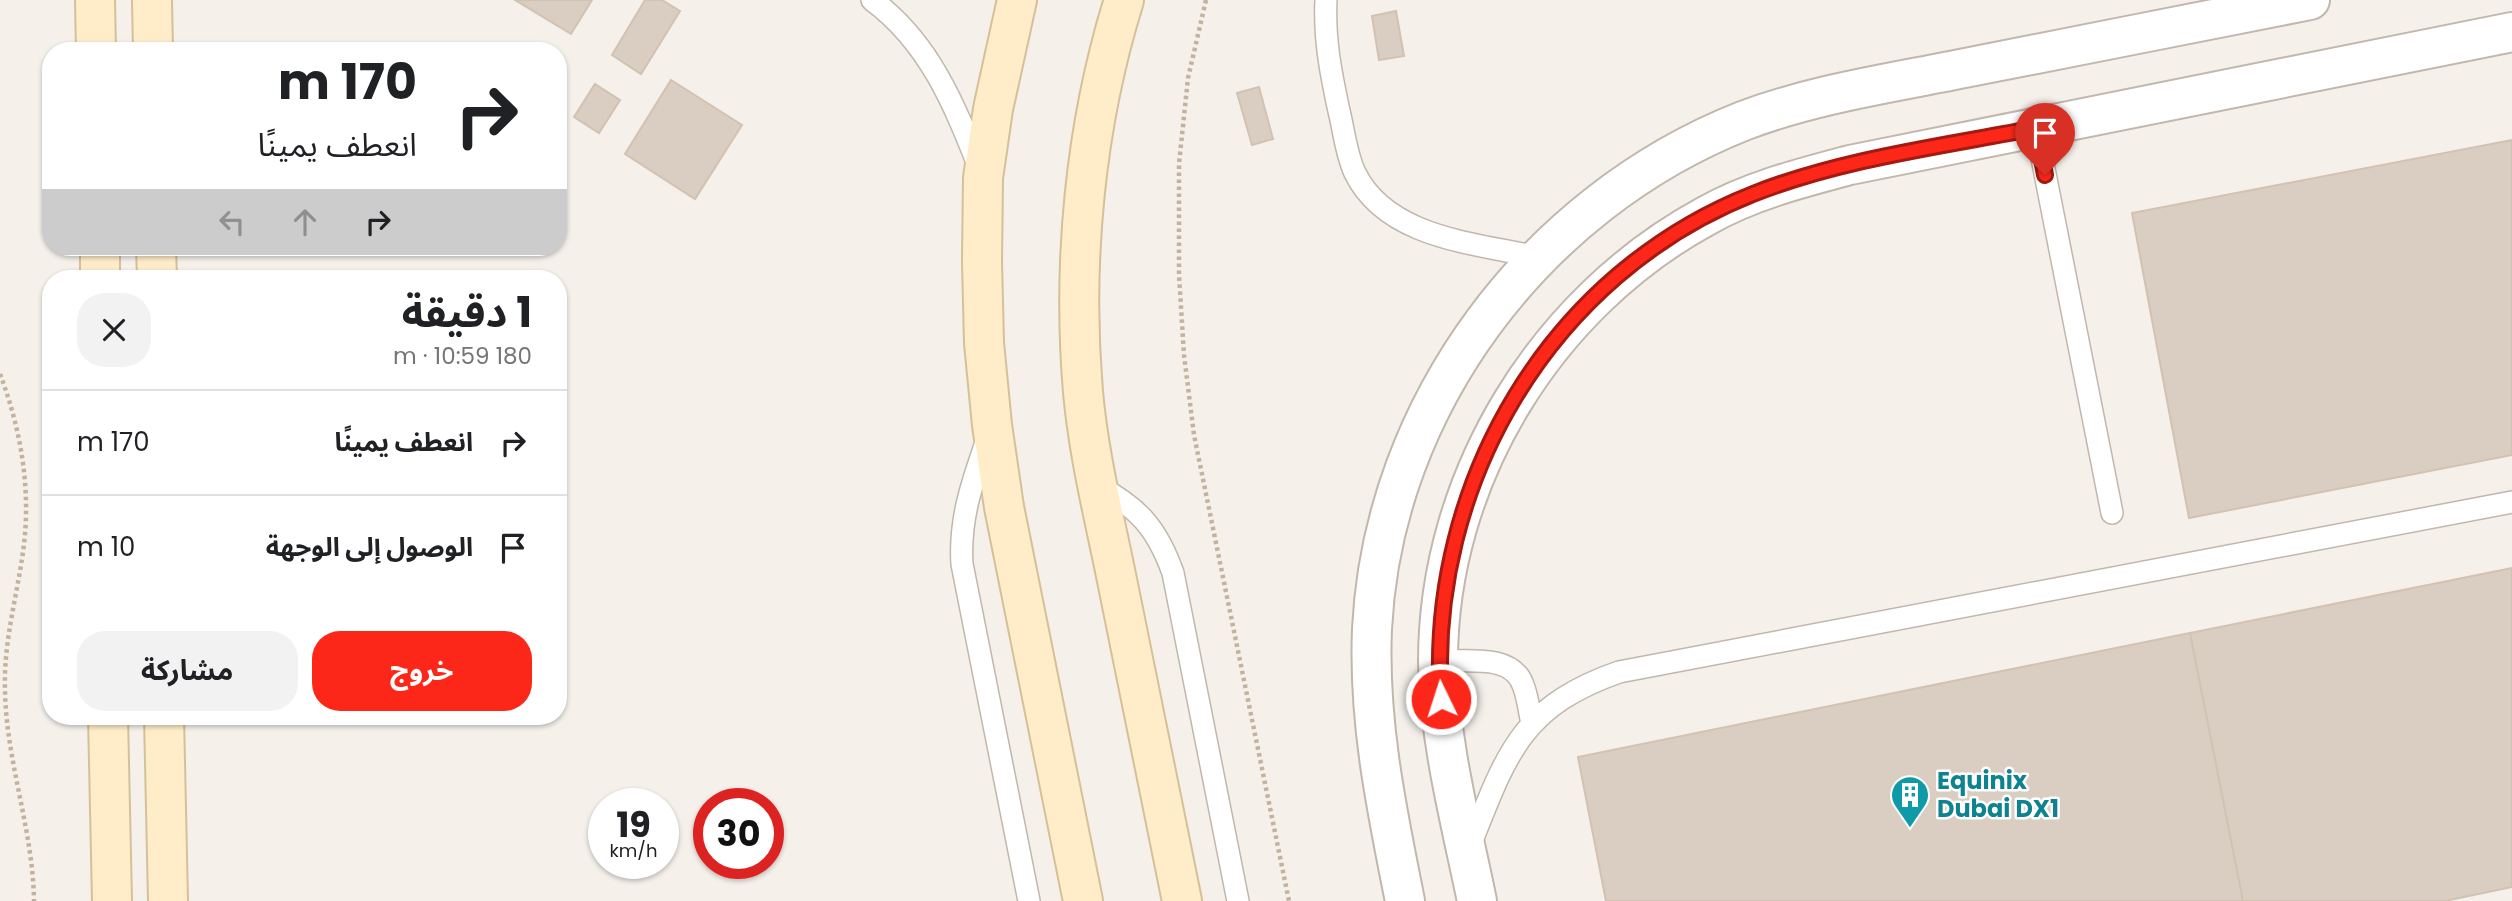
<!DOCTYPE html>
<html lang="ar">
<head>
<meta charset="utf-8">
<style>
  body { margin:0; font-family:Poppins,"Noto Sans Arabic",sans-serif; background:#f2f2f2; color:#202124; direction:rtl; height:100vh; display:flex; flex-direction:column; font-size:26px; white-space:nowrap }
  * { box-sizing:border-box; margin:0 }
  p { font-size:23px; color:#757577 }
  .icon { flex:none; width:38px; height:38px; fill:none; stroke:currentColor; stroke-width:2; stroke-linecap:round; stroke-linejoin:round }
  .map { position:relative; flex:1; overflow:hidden; direction:ltr }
  .sheet { position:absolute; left:42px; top:270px; width:525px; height:455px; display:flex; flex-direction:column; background:#fff; border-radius:28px; box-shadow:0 2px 5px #0004; direction:rtl }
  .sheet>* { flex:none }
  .guide { position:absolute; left:42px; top:42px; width:525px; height:214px; border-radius:28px; box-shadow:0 2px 5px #0004; direction:rtl; background:#fff; color:#202124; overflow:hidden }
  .speed { position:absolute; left:588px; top:788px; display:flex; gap:14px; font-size:35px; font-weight:700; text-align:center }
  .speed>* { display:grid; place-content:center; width:91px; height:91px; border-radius:50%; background:#fff; box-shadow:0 2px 5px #0004; line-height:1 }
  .speed small { font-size:18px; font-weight:400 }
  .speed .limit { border:10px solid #d22; background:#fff; color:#111 }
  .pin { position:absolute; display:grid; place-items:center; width:60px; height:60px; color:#fff; margin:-72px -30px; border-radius:50% 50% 50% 0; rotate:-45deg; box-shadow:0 0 7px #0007 }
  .pin .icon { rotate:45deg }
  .me { position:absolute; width:77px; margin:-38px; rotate:356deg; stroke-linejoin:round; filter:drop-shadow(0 0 5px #0008) }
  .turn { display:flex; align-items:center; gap:24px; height:147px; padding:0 35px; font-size:32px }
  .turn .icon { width:91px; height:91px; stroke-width:2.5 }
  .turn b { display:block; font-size:49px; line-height:60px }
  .lanes { display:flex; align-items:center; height:66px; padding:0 35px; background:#0003; justify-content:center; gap:35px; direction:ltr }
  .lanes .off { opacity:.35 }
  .round { display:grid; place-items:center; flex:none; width:74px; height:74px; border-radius:28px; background:#f2f2f2 }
  .overview { display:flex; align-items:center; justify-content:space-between; height:119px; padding:0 35px }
  h1 { font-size:42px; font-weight:700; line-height:52px }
  .button { display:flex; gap:14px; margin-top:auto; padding:14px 35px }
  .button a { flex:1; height:80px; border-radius:28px; background:#fc2719; color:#fff; font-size:28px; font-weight:700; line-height:80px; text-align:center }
  .button a+a { background:#f2f2f2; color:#202124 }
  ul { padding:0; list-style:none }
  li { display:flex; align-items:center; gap:21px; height:105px; padding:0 35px; border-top:2px solid #e0e0e0 }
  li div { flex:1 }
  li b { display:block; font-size:26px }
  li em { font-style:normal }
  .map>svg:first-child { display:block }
  .building { fill:#dacec2; stroke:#d2c2b2; stroke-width:2 }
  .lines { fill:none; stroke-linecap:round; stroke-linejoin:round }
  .lane-casing { stroke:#c1b7ac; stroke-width:24 }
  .street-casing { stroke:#c1b7ac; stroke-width:42 }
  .secondary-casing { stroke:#d5c099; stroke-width:42 }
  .path { stroke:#c3b29d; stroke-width:4.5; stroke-dasharray:3.5 3.5; stroke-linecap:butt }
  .lane { stroke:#fff; stroke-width:21 }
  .street { stroke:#fff; stroke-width:38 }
  .secondary { stroke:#ffedc9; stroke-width:38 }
  .route-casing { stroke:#a41910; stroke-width:18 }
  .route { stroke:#fc2719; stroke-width:12 }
  .labels { text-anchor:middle; stroke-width:5; stroke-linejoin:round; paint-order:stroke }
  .culture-label { font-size:24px; font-weight:bold; fill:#0d838f; stroke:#fff; text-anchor:start }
</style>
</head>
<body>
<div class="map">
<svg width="2512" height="901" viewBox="0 0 2512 901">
  <rect width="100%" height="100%" fill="#f5f0ea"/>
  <path class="building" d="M515,0H592L571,34Z
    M645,0H662L680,11L641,74L612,55Z
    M1396,11L1404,56L1379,60L1372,16Z
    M671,80L742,125L695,199L625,154Z
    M595,84L620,100L599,133L574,117Z
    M1259,87L1273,139L1252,145L1237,93Z
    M2512,140V455L2189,518L2132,213Z
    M2512,568V887L2445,901H2243L2190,633Z
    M2190,633L2243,901H1606L1578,757Z"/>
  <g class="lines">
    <defs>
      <path id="lane" d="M872,0C929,42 954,104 979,167
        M1326,0C1324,39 1331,74 1339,111C1344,131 1346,154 1355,173C1387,238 1474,243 1537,257
        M2036,128L2112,513
        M988,437C973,480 959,518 962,564L1029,901
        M1096,485C1138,507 1157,528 1173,573L1238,901
        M1438,661C1465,662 1512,653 1523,685C1528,697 1529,711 1532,723
        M1469,848C1506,756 1519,707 1619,672L2512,502"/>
      <path id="street" d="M1405,901C1387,811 1368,722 1372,629C1383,405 1536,203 1743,121C1814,94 1891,83 1965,68C2080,45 2195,23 2310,0
        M1477,901C1461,823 1439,741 1438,661C1438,478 1546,303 1706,216C1750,191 1801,178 1850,165L2512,32"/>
      <path id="secondary" d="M95,0L96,51
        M152,0L153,51
        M1017,0L993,109L983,178L982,261L984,343L992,425L1004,507L1083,901
        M1124,0C1085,125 1072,262 1083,392C1089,459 1106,524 1119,590C1140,694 1161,797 1182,901
        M100,247V278
        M156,247L157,278
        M108,716L112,901
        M164,716L168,901"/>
    </defs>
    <use href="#lane" class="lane-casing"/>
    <use href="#street" class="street-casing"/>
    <use href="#secondary" class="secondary-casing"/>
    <path class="path" d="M1206,0L1188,78L1179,164V275L1184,355L1194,435L1289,901
      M0,374C17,419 27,467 26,515C25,574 3,629 5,690C6,761 33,829 34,901"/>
    <use href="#lane" class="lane"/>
    <use href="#street" class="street"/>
    <use href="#secondary" class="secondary"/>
  </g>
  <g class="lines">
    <defs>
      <path id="route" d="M1441,699C1427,484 1550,274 1753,194C1841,159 1943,146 2036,128L2045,175"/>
    </defs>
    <use href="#route" class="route-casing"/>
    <use href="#route" class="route"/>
  </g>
  <defs>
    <symbol id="building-pin" viewBox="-11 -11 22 30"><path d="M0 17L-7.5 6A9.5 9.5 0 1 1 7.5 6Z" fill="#0f9aa8" stroke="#fff"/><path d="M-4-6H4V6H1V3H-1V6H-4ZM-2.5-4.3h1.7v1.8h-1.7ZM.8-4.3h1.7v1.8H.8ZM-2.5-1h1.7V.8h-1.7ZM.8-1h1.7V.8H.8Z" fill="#fff"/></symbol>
  </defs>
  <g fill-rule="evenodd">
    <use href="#building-pin" x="1888" y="773" width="44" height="60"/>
  </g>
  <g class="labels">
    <g class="culture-label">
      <text x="1937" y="789">Equinix<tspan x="1937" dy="28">Dubai DX1</tspan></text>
    </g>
  </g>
</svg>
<div class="speed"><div>19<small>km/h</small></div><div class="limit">30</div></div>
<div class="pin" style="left:2045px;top:175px;background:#d93025"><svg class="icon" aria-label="arrive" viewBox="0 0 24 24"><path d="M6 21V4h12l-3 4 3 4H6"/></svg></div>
<svg class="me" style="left:1441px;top:699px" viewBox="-20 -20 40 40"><circle r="17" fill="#fc2719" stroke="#fff" stroke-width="3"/><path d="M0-11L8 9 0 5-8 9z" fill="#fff"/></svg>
<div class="guide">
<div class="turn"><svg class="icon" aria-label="right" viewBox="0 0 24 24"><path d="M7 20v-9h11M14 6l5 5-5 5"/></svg><div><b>170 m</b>انعطف يمينًا</div></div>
<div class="lanes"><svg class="icon off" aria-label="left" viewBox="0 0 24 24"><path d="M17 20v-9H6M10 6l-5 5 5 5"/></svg><svg class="icon off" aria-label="ahead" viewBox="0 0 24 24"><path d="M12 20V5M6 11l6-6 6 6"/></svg><svg class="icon" aria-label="right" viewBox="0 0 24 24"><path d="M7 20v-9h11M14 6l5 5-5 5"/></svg></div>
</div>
<section class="sheet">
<div class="overview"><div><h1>1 دقيقة</h1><p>180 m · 10:59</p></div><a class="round"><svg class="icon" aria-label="close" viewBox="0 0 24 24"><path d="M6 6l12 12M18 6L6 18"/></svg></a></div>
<ul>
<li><svg class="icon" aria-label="right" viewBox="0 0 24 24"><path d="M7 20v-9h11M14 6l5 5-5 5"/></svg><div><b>انعطف يمينًا</b></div><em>170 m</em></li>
<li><svg class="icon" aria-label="arrive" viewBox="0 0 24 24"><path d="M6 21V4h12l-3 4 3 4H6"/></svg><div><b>الوصول إلى الوجهة</b></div><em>10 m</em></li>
</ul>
<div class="button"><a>خروج</a><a>مشاركة</a></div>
</section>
</div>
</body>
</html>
